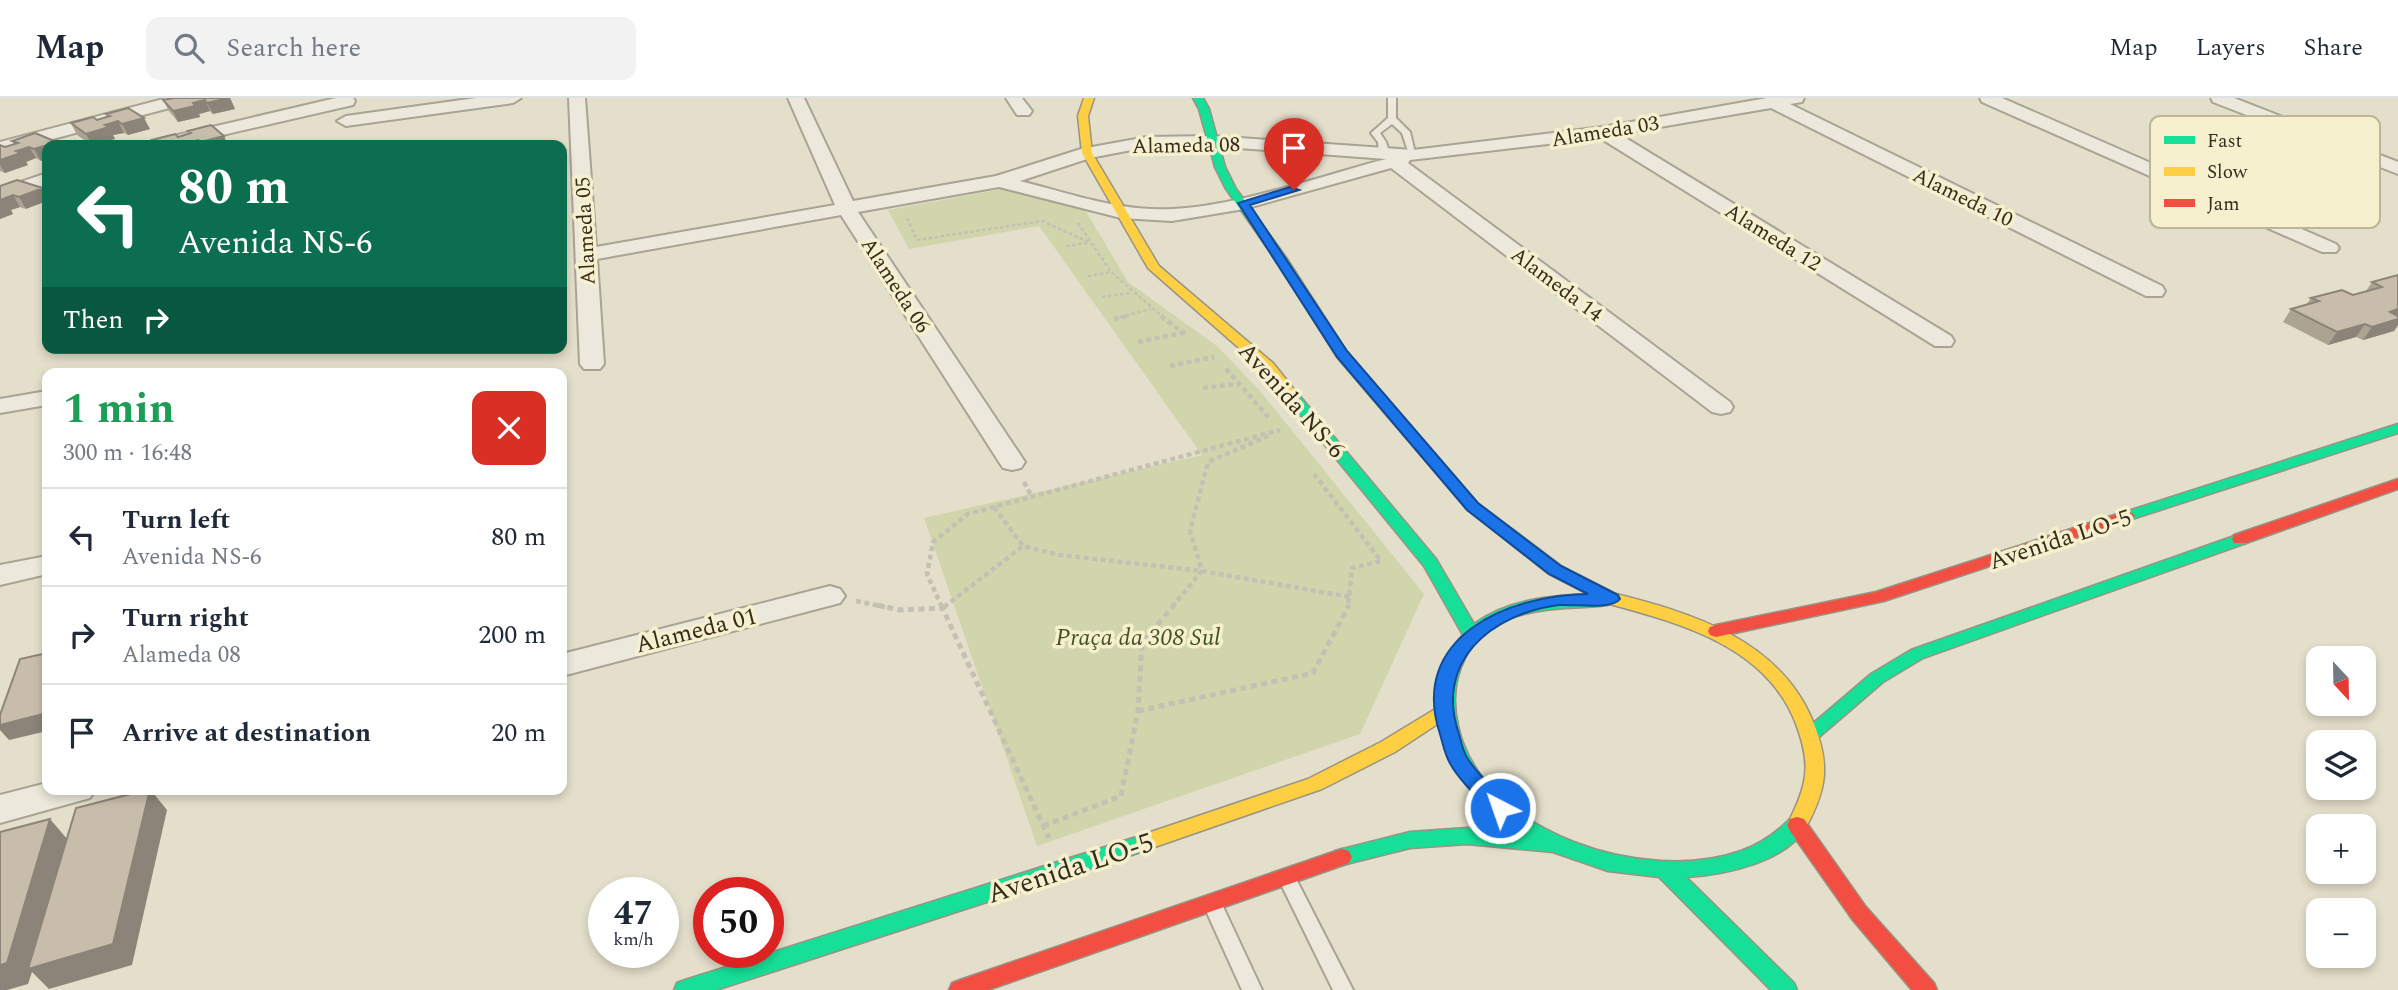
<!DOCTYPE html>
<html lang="en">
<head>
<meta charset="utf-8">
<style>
  body { margin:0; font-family:Spectral,serif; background:#f2f2f3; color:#1f2937; height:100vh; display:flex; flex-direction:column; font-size:26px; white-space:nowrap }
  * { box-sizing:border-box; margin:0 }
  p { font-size:23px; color:#747a83 }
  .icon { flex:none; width:38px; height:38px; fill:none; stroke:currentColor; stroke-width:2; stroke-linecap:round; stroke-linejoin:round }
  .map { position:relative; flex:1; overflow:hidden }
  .drawer { position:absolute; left:42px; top:270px; width:525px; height:427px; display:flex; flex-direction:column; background:#fff; border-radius:14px; box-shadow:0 4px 10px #0003 }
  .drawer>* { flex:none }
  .hud { position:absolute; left:42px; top:42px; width:525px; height:214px; border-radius:14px; box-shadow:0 4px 10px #0003; background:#0b6e4f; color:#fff; overflow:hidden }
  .needle { width:46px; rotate:158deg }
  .buttons { position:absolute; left:2306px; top:548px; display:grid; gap:14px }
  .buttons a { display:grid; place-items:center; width:70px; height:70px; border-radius:14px; background:#fff; box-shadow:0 4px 10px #0003; font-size:35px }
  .speed { position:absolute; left:588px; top:779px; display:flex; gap:14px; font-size:35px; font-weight:700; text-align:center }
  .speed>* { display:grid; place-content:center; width:91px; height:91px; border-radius:50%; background:#fff; box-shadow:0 4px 10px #0003; line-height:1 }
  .speed small { font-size:18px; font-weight:400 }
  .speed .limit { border:10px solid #d22; background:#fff; color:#111 }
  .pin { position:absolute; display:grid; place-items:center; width:60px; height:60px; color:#fff; margin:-72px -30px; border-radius:50% 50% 50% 0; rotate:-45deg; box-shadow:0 0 7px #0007 }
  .pin .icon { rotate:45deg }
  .me { position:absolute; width:77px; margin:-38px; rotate:319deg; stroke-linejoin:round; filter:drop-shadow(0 0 5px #0008) }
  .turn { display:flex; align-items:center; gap:24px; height:147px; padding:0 21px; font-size:32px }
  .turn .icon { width:91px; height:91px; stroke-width:2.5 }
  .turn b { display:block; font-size:49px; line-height:60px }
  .then { display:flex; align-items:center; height:66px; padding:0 21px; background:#0003; gap:14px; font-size:26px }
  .round { display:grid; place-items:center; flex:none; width:74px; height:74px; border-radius:14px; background:#f2f2f3 }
  .headline { display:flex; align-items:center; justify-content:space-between; height:119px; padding:0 21px }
  h1 { font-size:42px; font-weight:700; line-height:52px; color:#1e9e55 }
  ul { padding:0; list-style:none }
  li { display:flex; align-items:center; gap:21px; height:98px; padding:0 21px; border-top:2px solid #e0e1e3 }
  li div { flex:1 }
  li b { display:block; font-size:26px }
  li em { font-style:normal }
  header { display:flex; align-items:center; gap:42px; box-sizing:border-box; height:98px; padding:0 35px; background:#fff; border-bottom:2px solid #e0e1e3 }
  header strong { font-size:33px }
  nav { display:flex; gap:38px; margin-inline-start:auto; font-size:24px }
  .search { width:490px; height:63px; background:#f2f2f3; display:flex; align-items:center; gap:18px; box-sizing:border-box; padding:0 24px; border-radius:14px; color:#747a83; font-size:26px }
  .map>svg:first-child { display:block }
  .green { fill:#d0d5ac }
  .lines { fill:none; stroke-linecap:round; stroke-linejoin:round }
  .lane-casing { stroke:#a9a394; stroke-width:4 }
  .street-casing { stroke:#a9a394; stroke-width:4 }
  .fast-casing { stroke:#989384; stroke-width:3 }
  .slow-casing { stroke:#989384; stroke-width:3 }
  .jam-casing { stroke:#989384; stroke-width:3 }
  .path-far2 { stroke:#c4c0b3; stroke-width:2.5; stroke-dasharray:3.5 2.5; stroke-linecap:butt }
  .path-far1 { stroke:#c4c0b3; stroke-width:4.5; stroke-dasharray:5 3.5; stroke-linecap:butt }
  .path { stroke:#c4c0b3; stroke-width:5; stroke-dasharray:6 4.5; stroke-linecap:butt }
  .lane { fill:#ece9dc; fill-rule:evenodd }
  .street { fill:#ece9dc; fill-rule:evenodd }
  .fast { fill:#16e098; fill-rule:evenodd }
  .slow { fill:#ffcf43; fill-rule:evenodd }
  .jam { fill:#f24e42; fill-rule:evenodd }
  .wall { fill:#aca393 }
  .shaded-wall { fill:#8c8478 }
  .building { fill:#c8bdab; stroke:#8c8478; stroke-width:2 }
  .route { fill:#1a73e8; stroke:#114b97; stroke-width:2 }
  .labels { text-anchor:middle; stroke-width:7; stroke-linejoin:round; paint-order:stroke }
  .far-street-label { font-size:21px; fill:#372c1c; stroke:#f6f0cf }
  .street-label { font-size:24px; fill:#372c1c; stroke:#f6f0cf }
  .park-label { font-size:24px; font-style:italic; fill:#425422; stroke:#f6f0cf }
  .near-street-label { font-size:28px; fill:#372c1c; stroke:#f6f0cf }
  .key { fill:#f6f0cf; stroke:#bdb599; stroke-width:2 }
  .key-label { font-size:19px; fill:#372c1c }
</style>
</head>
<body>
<header>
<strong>Map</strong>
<div class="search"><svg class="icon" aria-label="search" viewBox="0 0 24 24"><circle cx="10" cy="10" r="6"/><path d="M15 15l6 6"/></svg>Search here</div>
<nav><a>Map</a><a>Layers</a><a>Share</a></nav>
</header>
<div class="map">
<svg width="2398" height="892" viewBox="0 0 2398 892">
  <rect width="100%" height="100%" fill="#e4dfca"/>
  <path class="green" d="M1013,89L1082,107L1128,184L1217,248L1261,294L1424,496L1360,636L1037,748L924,420L1202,357L1039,128L909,151L888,112Z"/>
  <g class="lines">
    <defs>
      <path id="lane" d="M1388,0H1396V20L1410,34L1416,59H1410L1402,35L1392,26L1380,35L1386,44L1389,54L1384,57L1379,54L1378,44L1371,35L1388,20Z
        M1287,772L1293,775L1353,892H1333L1278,780L1281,775Z
        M1212,798L1219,800L1262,892H1242L1203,806L1205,800Z"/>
      <path id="street" d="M167,0H194L192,4L0,55V44Z
        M336,0H353L355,3L353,7L179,47H149L152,43Z
        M476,0H521L513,5L346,28L337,23L346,18Z
        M569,0H585L596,149L835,107L788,0H804L853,103L996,78L1081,51L1147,39L1212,38L1413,52L1603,29L1767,0H1804L1802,4L1790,6L2162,188L2165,193L2162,198H2146L1771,10L1619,36L1951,238L1954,243L1951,248H1935L1600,40L1410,62L1408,65L1730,304L1733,309L1730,314L1721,316L1712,314L1391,70L1244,111L1172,123L1121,120L999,89L858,114L1025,364L1021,370L1012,372L1003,370L999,364L841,117L597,161L604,266L600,271H584L580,266ZM1212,48L1386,61C1321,78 1238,108 1172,111C1120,114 1069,95 1020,83L1090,60L1147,49Z
        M1006,0H1022L1032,13L1029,17H1017Z
        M1980,0H2002L2336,146L2339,150L2336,154H2322L1982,4Z
        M2211,0H2234L2398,64V76L2213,4Z
        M47,75V87L0,103V91Z
        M47,293V307L0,315V301Z
        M47,458V476L0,487V467Z
        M830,488L840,491L845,498L840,505L562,578V556Z
        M47,685V691H95L90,700L0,725V697Z"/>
      <path id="fast" d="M1193,0H1203L1209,11L1225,69L1236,91L1287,161L1347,254L1477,405L1561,468L1618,497L1620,501C1606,520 1499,490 1465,560C1454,581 1453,606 1458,628C1482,736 1646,787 1741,753C1760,746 1776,735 1790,721L1797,719L1804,721L1807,727C1788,764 1724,777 1686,779L1794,885L1797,892H1771L1659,779L1608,773L1553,754L1467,746L1410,750L1342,767L1335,765L1332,759L1335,753L1410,734L1467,730L1521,736C1505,724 1489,712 1476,697C1437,653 1420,585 1463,537L1424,468L1288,302L1286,299L1288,296H1298L1436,461L1474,526C1507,502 1548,498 1588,496L1549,476L1467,411L1337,259L1276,162L1226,91L1215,69L1199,11Z
        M2398,326V335L2132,421H2122L2119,418L2122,415Z
        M2240,436L2248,441L2246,445L1923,560L1883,584L1819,639L1812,641L1805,639L1803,634L1871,576L1911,552Z
        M1146,736L1153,738L1156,744L1153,750L716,892H674L677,885L685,882Z"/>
      <path id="slow" d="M1084,0H1094L1088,18L1092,55L1159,168L1273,265L1300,299L1298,302H1288L1263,271L1148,170L1082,55L1078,18Z
        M1612,495C1693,515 1781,542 1814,626C1831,669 1826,693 1804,733L1797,735L1790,733L1787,727C1807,688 1812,668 1796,626C1766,547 1679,525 1606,505L1604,501Z
        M1442,607L1448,609L1451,614L1448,619L1395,654L1322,691L1146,752L1139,750L1136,744L1139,738L1308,681L1381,644Z"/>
      <path id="jam" d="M2398,381V391L2246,445H2234L2232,441L2234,437Z
        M2127,413L2132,415L2135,418L2132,421L1884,503L1716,539L1710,537L1708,533L1710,529L1716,527L1876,494Z
        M1797,719L1804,721L1866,809L1934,885L1937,892H1912L1852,821L1790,733L1787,727L1790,721Z
        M1342,751L1349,753L1352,759L1349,765L988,892H949L952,885L960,882Z"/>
    </defs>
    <use href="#lane" class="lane-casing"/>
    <use href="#street" class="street-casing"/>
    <use href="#fast" class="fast-casing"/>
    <use href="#slow" class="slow-casing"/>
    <use href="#jam" class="jam-casing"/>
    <path class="path-far2" d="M907,120L917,142L1042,123L1088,144
      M1078,125L1111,174L1163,219
      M1066,148L1087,145
      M1088,178L1111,174
      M1102,199L1130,195
      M1120,219L1151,211"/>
    <path class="path-far1" d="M1161,218L1185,236
      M1114,221L1127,218
      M1138,244L1182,235
      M1170,268L1214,259
      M1226,271L1271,322
      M1203,290L1238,286
      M1314,376L1381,463L1352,470L1348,509
      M1024,384L1032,399
      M994,409L1023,448L1060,457L1202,473L1350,499
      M856,503L885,509
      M942,509L927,476L933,444L968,416L1280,332
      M944,509L1023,448
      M1172,509L1202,473L1190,433L1208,364L1268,338"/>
    <path class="path" d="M877,507L900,512L943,510L947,507
      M941,507L1049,740
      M1138,613L1313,575L1349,507
      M1043,728L1121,698L1138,613L1142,545L1174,507"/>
    <use href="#lane" class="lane"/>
    <use href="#street" class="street"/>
    <use href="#fast" class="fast"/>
    <use href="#slow" class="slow"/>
    <use href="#jam" class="jam"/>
  </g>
  <path class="wall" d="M230,0L235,11L213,16L210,13L199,16L200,19L178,24L169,13L163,2Z
    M106,16L150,31L128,37L124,35L113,37L115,41L92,47L77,37L71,25L97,22L108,19Z
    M35,35L41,63L36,60L26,64L28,67L5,75L0,73V47L5,49L14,46L12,43Z
    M17,82L26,111L20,109L11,112L13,116L0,121Z
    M2398,177V227L2394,233L2363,242L2356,239L2328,247L2283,224L2291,211L2307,206L2311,200L2353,197L2366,193L2372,184Z"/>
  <path class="shaded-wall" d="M230,0L235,11L213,16L207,5Z
    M205,2L210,13L199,16L200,19L178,24L173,13L193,5Z
    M144,20L150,31L128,37L122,26Z
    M118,23L124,35L113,37L115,41L92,47L86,36L105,27Z
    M224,38L228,47H202L201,44Z
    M198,42L201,47H186L185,45Z
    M57,44L59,47H47V61L41,63L34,51Z
    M29,49L36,60L26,64L28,67L5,75L0,67V62L16,53Z
    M43,90L47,98V103L26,111L19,99Z
    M13,97L20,109L11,112L13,116L0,121V102Z
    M2398,211V227L2394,233L2363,242L2372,229L2390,214Z
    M2365,226L2356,239L2328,247L2337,234Z
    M47,615V633L9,642L0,632V627Z
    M150,691L167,712L132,867L49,891L32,874L28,886L7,892H0V867L50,721L68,742Z"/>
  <path class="building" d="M174,0H228L207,5L205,2L193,5L195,8L173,13L163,2Z
    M128,10L144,20L122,26L118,23L105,27L109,29L86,36L71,25L93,19L97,22L110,18L106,16Z
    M211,27L224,38L201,44L198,42L185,45L187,47H158L152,42L175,36L178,39L191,35L188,33Z
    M35,35L57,44L34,51L29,49L16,53L21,55L0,62V47L5,49L18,45L12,43Z
    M17,82L43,90L19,99L13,97L0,102V88Z
    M2398,177V211L2390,214L2398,218V221L2372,229L2365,226L2337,234L2291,211L2319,203L2311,200L2342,192L2353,197L2382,189L2372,184Z
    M47,555V615L0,627V617L20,561Z
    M150,691L113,846L28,871L76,710Z
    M50,721L7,865L0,867V734Z"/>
  <path class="route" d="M1290,89L1299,92L1250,107L1347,253L1478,405L1561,468L1618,497L1620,501C1612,512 1573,506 1559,507C1490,516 1434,564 1459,636C1461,644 1463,654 1468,661C1478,677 1494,691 1507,705L1510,710L1507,716L1500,718L1493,716C1479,700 1461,685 1451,667C1445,658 1443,646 1440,636C1408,539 1508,497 1588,496L1549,476L1467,412L1337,259L1238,105Z"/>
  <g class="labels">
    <g class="far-street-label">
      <text transform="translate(1605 33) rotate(-9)" y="7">Alameda 03</text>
      <text transform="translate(1186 47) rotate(-1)" y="7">Alameda 08</text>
      <text transform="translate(1963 99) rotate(26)" y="7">Alameda 10</text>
      <text transform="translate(585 133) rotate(-93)" y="7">Alameda 05</text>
      <text transform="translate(1773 139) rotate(32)" y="7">Alameda 12</text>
      <text transform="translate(1557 186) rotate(37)" y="7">Alameda 14</text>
      <text transform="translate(896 187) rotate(57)" y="7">Alameda 06</text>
    </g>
    <g class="street-label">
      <text transform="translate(1292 302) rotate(48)" y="8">Avenida NS-6</text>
      <text transform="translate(2060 441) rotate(-18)" y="8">Avenida LO-5</text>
      <text transform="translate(696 532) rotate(-14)" y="8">Alameda 01</text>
    </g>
    <g class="park-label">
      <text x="1138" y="547">Praça da 308 Sul</text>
    </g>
    <g class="near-street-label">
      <text transform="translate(1070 769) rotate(-18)" y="10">Avenida LO-5</text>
    </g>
  </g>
  <rect x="2150" y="18" width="230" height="112" rx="10" class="key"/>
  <rect x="2164" y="38" width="31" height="8" fill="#16e098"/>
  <rect x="2164" y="69" width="31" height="9" fill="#ffcf43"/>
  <rect x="2164" y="101" width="31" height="8" fill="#f24e42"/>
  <g class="key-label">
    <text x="2207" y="49">Fast</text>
    <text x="2207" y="80">Slow</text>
    <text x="2207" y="112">Jam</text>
  </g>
</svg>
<div class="buttons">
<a><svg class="needle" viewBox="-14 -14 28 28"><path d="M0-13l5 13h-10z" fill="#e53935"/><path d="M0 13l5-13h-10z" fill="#747a83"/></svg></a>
<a><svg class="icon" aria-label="layers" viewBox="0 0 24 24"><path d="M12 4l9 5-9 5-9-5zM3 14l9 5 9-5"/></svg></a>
<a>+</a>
<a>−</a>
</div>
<div class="speed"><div>47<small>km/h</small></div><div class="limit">50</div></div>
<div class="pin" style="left:1294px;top:92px;background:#d93025"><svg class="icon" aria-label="arrive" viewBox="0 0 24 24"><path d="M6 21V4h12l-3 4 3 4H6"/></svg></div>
<svg class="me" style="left:1500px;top:710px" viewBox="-20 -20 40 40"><circle r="17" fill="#1a73e8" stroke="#fff" stroke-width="3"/><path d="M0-11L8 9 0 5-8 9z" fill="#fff"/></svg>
<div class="hud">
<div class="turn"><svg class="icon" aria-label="left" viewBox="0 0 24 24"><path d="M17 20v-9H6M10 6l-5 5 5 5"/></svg><div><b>80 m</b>Avenida NS-6</div></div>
<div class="then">Then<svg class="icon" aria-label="right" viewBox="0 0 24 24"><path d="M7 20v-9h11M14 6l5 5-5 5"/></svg></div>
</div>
<section class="drawer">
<div class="headline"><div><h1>1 min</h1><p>300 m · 16:48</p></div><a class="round" style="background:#d93025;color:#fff"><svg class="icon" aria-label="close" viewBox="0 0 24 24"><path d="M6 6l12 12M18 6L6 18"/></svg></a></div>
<ul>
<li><svg class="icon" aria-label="left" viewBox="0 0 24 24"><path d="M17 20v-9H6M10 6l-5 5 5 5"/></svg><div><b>Turn left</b><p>Avenida NS-6</p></div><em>80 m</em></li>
<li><svg class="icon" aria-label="right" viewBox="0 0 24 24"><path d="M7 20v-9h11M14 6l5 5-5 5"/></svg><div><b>Turn right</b><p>Alameda 08</p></div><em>200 m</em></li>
<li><svg class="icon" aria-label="arrive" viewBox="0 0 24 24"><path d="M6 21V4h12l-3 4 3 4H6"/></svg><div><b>Arrive at destination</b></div><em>20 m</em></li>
</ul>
</section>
</div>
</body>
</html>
